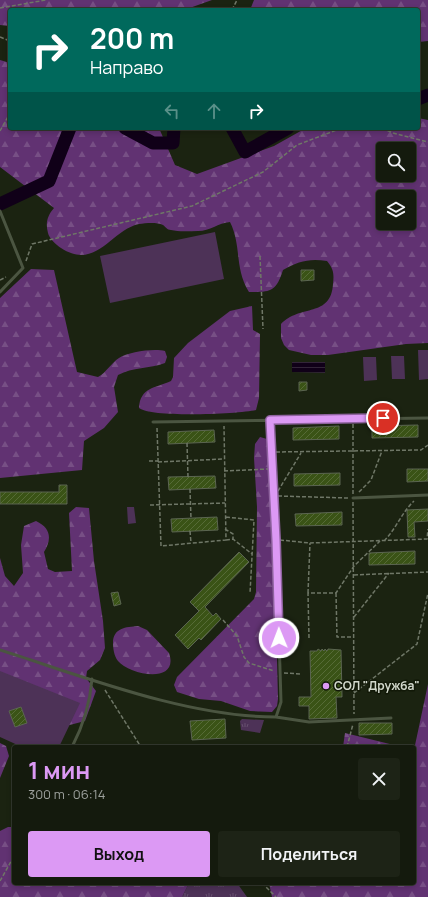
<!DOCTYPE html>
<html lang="ru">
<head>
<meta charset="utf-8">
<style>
  body { margin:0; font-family:Manrope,sans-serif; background:#1d2316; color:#f1f3f6; height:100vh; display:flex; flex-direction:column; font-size:15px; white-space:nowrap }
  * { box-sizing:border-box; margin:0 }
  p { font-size:13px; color:#9da19d }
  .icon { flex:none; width:22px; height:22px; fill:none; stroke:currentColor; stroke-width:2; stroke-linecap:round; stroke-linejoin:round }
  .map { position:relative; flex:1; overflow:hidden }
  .sheet { position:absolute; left:12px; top:745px; width:404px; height:140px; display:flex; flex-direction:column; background:#141a0d; border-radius:4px; box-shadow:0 2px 6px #0003,0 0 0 1px #33382e }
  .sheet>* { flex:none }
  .top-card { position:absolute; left:8px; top:8px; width:412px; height:122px; border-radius:4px; box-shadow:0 2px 6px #0003,0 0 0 1px #33382e; background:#00695c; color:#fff; overflow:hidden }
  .tools { position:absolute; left:376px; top:142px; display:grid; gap:8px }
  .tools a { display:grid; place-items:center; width:40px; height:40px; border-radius:4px; background:#141a0d; box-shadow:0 2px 6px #0003,0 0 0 1px #33382e; font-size:20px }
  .pin { position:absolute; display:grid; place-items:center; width:34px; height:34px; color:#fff; margin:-17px; border:2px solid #fff; border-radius:50%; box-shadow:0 1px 4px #0007 }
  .me { position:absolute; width:44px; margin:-22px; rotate:359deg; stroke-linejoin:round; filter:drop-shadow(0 0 3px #0008) }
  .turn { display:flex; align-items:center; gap:14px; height:84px; padding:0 16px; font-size:18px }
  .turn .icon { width:52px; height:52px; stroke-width:2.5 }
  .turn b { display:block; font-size:28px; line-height:34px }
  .lanes { display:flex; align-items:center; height:38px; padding:0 16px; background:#0003; justify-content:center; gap:20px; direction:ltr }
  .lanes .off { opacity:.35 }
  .round { display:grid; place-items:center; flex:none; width:42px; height:42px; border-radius:4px; background:#1d2316 }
  .overview { display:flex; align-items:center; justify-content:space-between; height:68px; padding:0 16px }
  h1 { font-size:24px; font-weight:700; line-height:30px; color:#dc99f4 }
  .button { display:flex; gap:8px; margin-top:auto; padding:8px 16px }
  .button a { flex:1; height:46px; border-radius:4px; background:#dc99f4; color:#111; font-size:16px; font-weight:700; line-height:46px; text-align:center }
  .button a+a { background:#1d2316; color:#f1f3f6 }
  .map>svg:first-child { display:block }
  .grass { fill:url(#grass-tufts) }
  .forest { fill:url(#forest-firs); fill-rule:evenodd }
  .park { fill:#4d3257 }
  .water { fill:url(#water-rules) }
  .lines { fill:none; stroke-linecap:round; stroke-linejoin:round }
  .river { stroke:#100018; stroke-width:13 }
  .building { fill:url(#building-hatch); stroke:#5b6551 }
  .path { stroke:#6f7767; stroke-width:1.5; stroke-dasharray:4 2; stroke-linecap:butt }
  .lane { stroke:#4b5541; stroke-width:3 }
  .route-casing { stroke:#8f639f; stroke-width:10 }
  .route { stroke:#dc99f4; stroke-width:7 }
  .poi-dot { fill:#dc99f4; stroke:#121908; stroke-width:1.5 }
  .labels { text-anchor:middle; stroke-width:3; stroke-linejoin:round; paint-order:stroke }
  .poi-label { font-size:12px; font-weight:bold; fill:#d3d9cd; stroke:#121908; text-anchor:start }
</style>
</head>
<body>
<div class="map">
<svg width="428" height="897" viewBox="0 0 428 897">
  <defs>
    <pattern id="grass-tufts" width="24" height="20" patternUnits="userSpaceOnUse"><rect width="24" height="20" fill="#4d3257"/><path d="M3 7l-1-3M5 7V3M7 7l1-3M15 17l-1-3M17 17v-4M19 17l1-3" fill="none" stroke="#664f6e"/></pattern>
    <pattern id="forest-firs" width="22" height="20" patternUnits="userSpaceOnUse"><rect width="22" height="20" fill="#613272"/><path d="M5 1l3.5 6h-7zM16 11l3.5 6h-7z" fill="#774f85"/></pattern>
    <pattern id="water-rules" width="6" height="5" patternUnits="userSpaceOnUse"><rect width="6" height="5" fill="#100018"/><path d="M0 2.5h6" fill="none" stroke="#322538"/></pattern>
    <pattern id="building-hatch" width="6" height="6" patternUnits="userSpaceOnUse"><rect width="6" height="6" fill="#3a5316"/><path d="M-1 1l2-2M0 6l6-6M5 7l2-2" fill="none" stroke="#566b37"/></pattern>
  </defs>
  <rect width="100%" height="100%" fill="#1b2311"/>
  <path class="grass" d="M242,719L264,720L260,733L241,730L240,721Z
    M189,883H237L247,897H182Z"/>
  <path class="forest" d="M0,0H212L184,10H10V26L0,25Z
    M254,0H428V41L418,42V10H250Z
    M0,60L10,63V128H159L175,165L197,174L274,146L306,128H418V118L428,120V343L406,344L328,355H311L289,350L284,345L281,338V324C300,304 331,318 333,284C334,275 334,269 327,261C310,258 298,261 283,270C276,292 271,292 249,292C234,268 242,246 230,222C218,223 210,231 198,231C189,231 179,232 171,230C167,230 166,227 163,225C157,222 146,223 139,224C111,230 96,271 61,248C56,245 49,238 48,233C45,222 48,215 54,208L0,167ZM383,149H409V175H383ZM383,197H409V223H383Z
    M31,269L54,270L77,372L98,377C107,372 111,363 119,358C128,352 154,348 165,351L167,357L165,363C149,369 133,367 118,375L114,387L118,412L104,428L84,441L82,470L0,478V298Z
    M252,306L253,330L260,334L259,398L256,410C238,414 152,418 139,408C140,387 156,388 171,381L173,377L174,358L188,343L230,311Z
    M260,437L267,439L275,580L278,699L277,706L272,712L250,711L221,701L199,699L177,692L174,685L177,677L254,599L256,592L257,507L254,458L255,444Z
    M76,507L89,508L94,561L103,621L105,648L100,660L87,671L86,678L96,691L85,721L62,727L0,705V558L5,576L14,586L23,573L21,545L24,526L36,521C51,528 52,539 44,552L48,569L55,572L72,571L69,513Z
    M138,626L147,630L169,653C180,685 129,675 118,661C114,656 113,648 113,643C113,628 126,627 138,626Z
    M428,684V897H272L269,883H414V750Z
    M345,733L402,747H343Z
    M0,743L6,746L9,756L0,778Z
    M8,827H14V883H189L182,897H0V831Z"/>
  <path class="park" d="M215,232L224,279L110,303L100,256Z
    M418,350H428V379L419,380Z
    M391,356H404L405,379H392Z
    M363,357H376L377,380L364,381Z
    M127,507H134L136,523L128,524Z
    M0,671L80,703L59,747H22L0,737Z"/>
  <path class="water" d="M292,362H325V373L292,372Z"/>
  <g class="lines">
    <path class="river" d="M418,99L428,95
      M125,128L153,143H173L174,128
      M232,128L245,152L288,128
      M0,204L49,181L70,128"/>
  </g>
  <path class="building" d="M301,270H314V280L301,281Z
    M299,382H307V390L299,391Z
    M418,425V437L372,438V426Z
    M339,426V439L293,440V428Z
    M214,430L215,442L168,444V432Z
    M407,469H428V481L407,482Z
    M340,473V485L294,486V474Z
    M215,476L216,488L169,490L168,477Z
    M59,485H67V504H0V492H59Z
    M428,509V521L414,522L415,537H408L407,510Z
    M342,512V525L296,526L295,514Z
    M217,517L218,530L172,532L171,519Z
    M415,551V564L369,565V553Z
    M239,552L249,562L205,607L213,616L216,613L221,619L201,640L199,638L188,649L175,635L199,611L190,602Z
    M118,592L121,604L114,606L111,593Z
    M318,649L321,651L322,649L324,651L325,649L327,651L328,649L341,650L342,697H336L337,718L309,719V706H299V697H311L310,651H317Z
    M21,707L27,723L15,727L9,711Z
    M225,719L226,738L192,740L190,721Z
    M359,723H392V734L359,735Z"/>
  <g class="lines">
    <path class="path" d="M0,8L46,0
      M232,10L237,0
      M0,37L10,41
      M382,128L393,133L428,142
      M0,131L10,113
      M260,256L263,329
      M26,261L32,244L192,206L263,172L297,145L342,128
      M0,280L6,277
      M353,424V494
      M157,428L161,546L226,540L224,426
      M187,443L188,477
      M276,452L421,450L428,445
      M149,461H158
      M158,462L224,459
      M224,471L268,469
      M190,489L191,519
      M278,491L301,453
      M359,492L371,480L382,451
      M278,496L348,498
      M353,502L354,714
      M150,505L225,503
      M226,517L254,520L250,593
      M225,529L233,534V539
      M190,531L191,543
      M226,540L233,539L252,554
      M280,540L310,543L427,539L428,529
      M384,541C396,529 402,512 414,501
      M354,575L428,572
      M308,593L310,543
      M336,593L337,637H354
      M354,617L389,573
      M223,620L237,636L244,657L249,663L274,671
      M309,638L308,593H336L354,566L380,541
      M284,673L301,674
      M105,690L141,747
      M354,693L417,644L428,593
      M347,747L353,724
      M0,881L14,856
      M262,883L276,897"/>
    <path class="lane" d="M0,211L23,268L0,292
      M153,422L428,418
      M353,498L428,495
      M0,650C85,677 187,717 276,717L281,702L276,540L270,420
      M276,717L309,722L391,718
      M72,747C84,724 90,704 92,679"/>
  </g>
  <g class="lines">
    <defs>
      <path id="route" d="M279,638L276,540L270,420L383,418"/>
    </defs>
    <use href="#route" class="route-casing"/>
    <use href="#route" class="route"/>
  </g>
  <circle class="poi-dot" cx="326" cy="686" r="4"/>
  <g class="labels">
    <g class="poi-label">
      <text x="334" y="690">СОЛ "Дружба"</text>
    </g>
  </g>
</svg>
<div class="tools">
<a><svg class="icon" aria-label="search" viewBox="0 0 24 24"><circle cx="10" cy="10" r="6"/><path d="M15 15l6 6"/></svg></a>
<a><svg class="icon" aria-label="layers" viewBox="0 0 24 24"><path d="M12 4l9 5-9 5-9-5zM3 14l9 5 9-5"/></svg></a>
</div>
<div class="pin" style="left:383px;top:418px;background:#d93025"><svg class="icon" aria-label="arrive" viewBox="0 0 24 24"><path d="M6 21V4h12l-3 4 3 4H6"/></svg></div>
<svg class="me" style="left:279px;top:638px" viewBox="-20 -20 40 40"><circle r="17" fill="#dc99f4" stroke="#fff" stroke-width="3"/><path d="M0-11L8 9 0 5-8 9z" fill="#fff"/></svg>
<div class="top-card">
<div class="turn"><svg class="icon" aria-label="right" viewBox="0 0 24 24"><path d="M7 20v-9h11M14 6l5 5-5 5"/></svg><div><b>200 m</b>Направо</div></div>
<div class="lanes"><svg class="icon off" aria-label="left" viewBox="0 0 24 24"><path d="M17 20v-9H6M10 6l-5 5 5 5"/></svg><svg class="icon off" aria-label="ahead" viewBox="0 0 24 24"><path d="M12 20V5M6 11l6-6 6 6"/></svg><svg class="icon" aria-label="right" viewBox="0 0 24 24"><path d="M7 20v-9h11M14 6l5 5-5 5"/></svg></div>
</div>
<section class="sheet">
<div class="overview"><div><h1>1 мин</h1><p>300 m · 06:14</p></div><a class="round"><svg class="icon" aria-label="close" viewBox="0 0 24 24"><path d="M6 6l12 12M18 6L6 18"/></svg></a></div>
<div class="button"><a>Выход</a><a>Поделиться</a></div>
</section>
</div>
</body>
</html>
